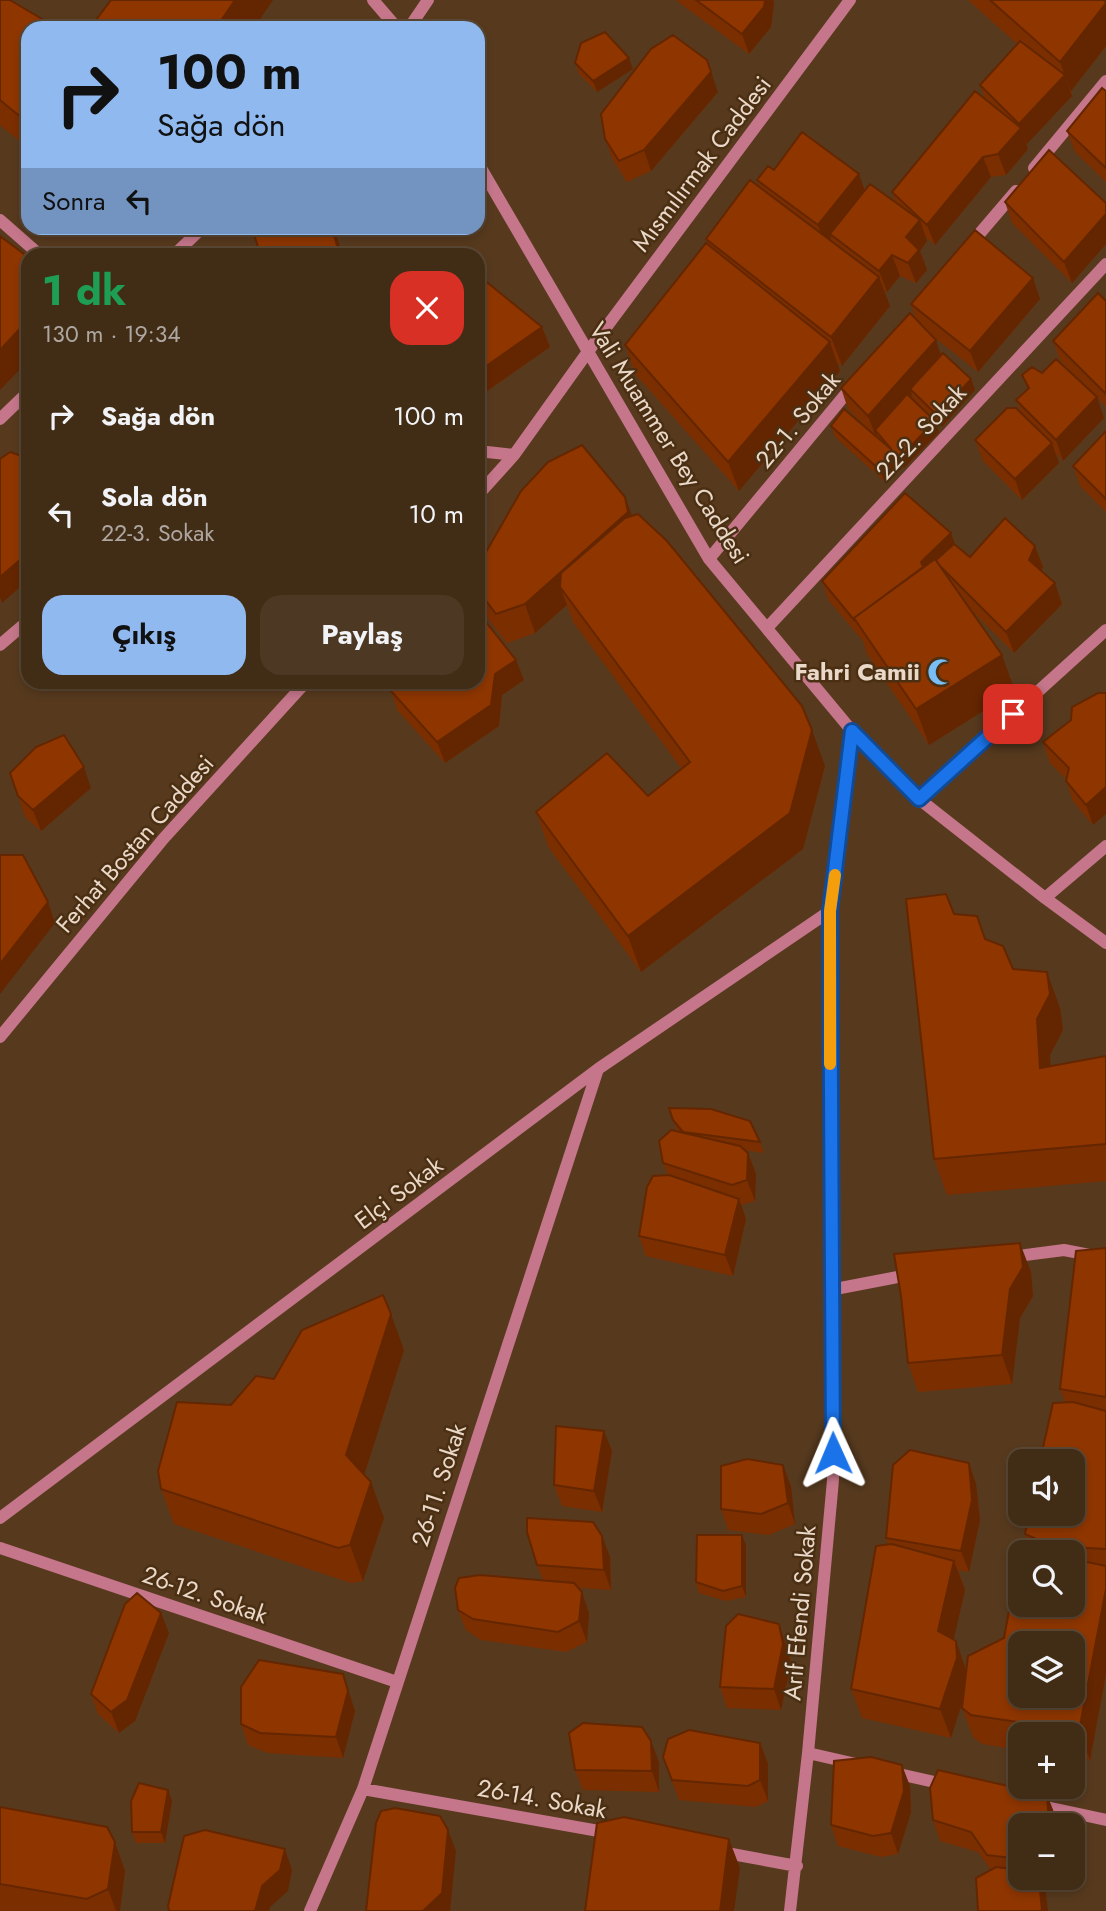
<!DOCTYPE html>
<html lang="tr">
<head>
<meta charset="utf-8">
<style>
  body { margin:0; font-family:Jost,sans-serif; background:#4c3823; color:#f1f3f6; height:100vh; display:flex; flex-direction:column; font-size:26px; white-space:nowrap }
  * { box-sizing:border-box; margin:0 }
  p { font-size:23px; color:#aea7a1 }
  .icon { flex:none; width:38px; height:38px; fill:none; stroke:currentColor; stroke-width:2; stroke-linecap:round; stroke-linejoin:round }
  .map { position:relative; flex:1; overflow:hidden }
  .sheet { position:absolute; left:21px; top:248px; width:464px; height:441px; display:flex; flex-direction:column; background:#412c16; border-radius:21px; box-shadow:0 4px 10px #0003,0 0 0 2px #5a4835 }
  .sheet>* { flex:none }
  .top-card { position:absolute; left:21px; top:21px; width:464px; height:214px; border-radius:21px; box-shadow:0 4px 10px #0003,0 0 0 2px #5a4835; background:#90b9f0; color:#111; overflow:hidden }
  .fabs { position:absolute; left:1008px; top:1449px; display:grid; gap:14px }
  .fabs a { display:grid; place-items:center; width:77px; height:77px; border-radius:14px; background:#412c16; box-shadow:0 4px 10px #0003,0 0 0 2px #5a4835; font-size:35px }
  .pin { position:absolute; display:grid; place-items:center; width:60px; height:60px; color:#fff; margin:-30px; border-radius:14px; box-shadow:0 4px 10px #0006 }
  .me { position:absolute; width:77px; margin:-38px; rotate:359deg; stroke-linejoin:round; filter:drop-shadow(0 0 5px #0008) }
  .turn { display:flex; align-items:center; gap:24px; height:147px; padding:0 21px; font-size:32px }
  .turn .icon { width:91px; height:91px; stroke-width:2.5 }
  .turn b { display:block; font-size:49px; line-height:60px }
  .then { display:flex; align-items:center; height:66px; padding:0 21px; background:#0003; gap:14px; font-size:26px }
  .round { display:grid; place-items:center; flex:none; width:74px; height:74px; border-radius:21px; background:#4c3823 }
  .head { display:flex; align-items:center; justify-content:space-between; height:119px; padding:0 21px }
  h1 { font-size:42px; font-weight:700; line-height:52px; color:#1e9e55 }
  .action { display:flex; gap:14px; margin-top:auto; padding:14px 21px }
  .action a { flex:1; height:80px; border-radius:21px; background:#90b9f0; color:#111; font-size:28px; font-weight:700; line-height:80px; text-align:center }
  .action a+a { background:#4c3823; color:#f1f3f6 }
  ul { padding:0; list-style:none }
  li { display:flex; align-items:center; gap:21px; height:98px; padding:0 21px }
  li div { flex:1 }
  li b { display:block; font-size:26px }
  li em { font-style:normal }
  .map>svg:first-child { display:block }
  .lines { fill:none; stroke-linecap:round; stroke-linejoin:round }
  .minor { stroke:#c5768a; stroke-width:12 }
  .wall { fill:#7b2e00 }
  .shaded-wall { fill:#642600 }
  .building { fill:#8f3600; stroke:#642600; stroke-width:2; fill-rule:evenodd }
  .route-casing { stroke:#114b97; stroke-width:18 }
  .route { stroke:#1a73e8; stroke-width:12 }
  .slow { stroke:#f59e0b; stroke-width:12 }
  .labels { text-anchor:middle; stroke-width:5; stroke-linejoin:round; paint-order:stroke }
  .street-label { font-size:24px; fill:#ead8c9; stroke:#4b2f13 }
  .poi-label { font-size:24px; font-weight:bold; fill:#ead8c9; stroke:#4b2f13; text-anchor:end }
</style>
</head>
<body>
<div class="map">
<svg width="1106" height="1911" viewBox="0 0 1106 1911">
  <rect width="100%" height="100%" fill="#573a1e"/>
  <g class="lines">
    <path class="minor" d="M373,0L397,28
      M409,28L428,0
      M478,163L709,559L852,731L919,799L1045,898L1106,943
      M1034,168L1106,81
      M0,220L41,256
      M969,246L1016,191
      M173,256L202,228
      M0,419L28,392
      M478,451L514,455
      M478,495L514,455L587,353L850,0
      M709,559L854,384
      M767,628L1106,264
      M0,645L28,621
      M919,799L1106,630
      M1045,898L1106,846
      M0,1037L164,838L306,682
      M1010,1257L1064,1250L1106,1258
      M830,1290L913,1274
      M0,1518L598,1069L830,911
      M0,1548L397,1682
      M808,1753L856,1764
      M890,1772L948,1785
      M363,1789L610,1833
      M1037,1805L1106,1820
      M721,1852L797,1866
      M310,1911L363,1789L598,1069
      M790,1911L808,1753L833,1480L830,1290V911L852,731"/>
  </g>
  <path class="wall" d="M0,0L28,28V148L0,125Z
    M677,0H773L774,4L771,27L749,54L678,2Z
    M968,0H1104L1106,2V46L1071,91L1072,96L1026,144L1028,149L1006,175L991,177L935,245L926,237L927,241L920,251L927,270L916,283L900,276L887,292L884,290L890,306L842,366L837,362L840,371L739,491L635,374L625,345L708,244L706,239L760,187L757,180L774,170L865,190L896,203L892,192L985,99L980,85L1017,44Z
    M575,63L633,69L597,92L579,74Z
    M1106,91V182L1075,152L1067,131Z
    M718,92L651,171L627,182L613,160L605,139Z
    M1005,202L1106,203V244L1072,283L1012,223Z
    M478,275L542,327L550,347L487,391L478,384Z
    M1033,278L1040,299L978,372L930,334L941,355L971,379L975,390L942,427L914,400L912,395L911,397L939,432L904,468L900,463L884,481L835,437L831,426L872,433L848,409L841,388L916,320L911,304Z
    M1106,301V407L1097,398L1104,418L1063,461L1056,453L1059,463L1022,500L983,461L975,440L1021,412L1016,400L1028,390L1022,375L1042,373L1090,391L1061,362L1053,341Z
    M1106,431V512L1080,486L1073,466Z
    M632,516L825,766L803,849L641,972L549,848L536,812L648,796L681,768L573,622L567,605L535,633L507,643L488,619L478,590Z
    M951,533L955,545L970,557L1035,546L1043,567L1041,571L1055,583L1062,604L1014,653L971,610L1015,691L929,745L867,654L863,641L829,601L822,581Z
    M524,680L502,695L499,726L445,763L398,711L391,691Z
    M1071,720L1093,825L1073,801L1066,781V779L1050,763L1043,742Z
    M10,773L91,788L41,831L25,817Z
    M954,914L985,939L1013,969L1060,1008L1063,1030L1050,1055V1066L1106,1056V1181L947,1195L934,1159Z
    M673,1120L760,1142L764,1153L745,1150L748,1153L756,1174L755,1201L741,1205L746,1219L733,1276L646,1256L639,1236L668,1175L663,1163L677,1131Z
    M1106,1248V1674L1090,1760L1073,1758V1734H1020V1750L982,1744L973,1737L962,1708L963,1699L951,1738L862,1718L851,1689L888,1544L886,1538L969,1463L976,1484L980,1520L969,1572L958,1570L965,1590L953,1640L956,1641L966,1670L1073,1605V1552H1032L1025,1534L1065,1402L1060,1389Z
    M1031,1272L1033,1296L1020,1318L1012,1384L918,1392L908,1363Z
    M404,1350L364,1475L384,1518L363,1581L351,1583L174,1524L161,1489L231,1405L274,1379Z
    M612,1451L602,1512L562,1506L554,1485Z
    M791,1486L795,1524L769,1535L728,1530L721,1509Z
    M602,1536L610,1557L611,1590L579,1588L589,1613L587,1642L566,1652L481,1640L466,1630L458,1610L543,1580L537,1565Z
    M746,1545V1597L726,1601L699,1593L696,1582Z
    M169,1633L135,1721L119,1733L98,1714L91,1694Z
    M786,1645L791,1664L781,1710L727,1708L720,1687Z
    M343,1674L355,1711L343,1758L268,1753L248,1745L241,1724Z
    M760,1743L768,1764V1801L756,1807L679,1800L663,1757Z
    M659,1762V1792L583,1790L575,1770Z
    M910,1786L911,1812L898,1854L881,1857L838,1846L831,1825Z
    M168,1790L172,1801L165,1843H136L132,1832Z
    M1047,1795L1055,1815V1825H1020V1878H1042H1041L1046,1893L991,1870L978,1852L940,1841L933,1820Z
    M0,1807L115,1842L125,1871L120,1911H0Z"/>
  <path class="shaded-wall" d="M235,0H273L254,28H216Z
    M765,0H773L774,4L771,27L749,54L742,34Z
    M1106,3V46L1071,91L1060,62Z
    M629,58L633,69L597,92L593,81Z
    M707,60L718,92L651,171L644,150Z
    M1065,75L1072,96L1027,144L1019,124Z
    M1021,128L1028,149L1006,175L998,154Z
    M983,157L991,177L935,245L927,225Z
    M859,174L866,194L830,234L831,238L825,246L818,225Z
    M1106,214V244L1072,283L1064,262Z
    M920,220L927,241L920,251L927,270L916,283L908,263L906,237Z
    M332,228H334L343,256H340Z
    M892,255L900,276L887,292L879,271Z
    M879,277L890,306L842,366L831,337Z
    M1033,278L1040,299L978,372L970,351Z
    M28,320V361L0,390V350Z
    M542,327L550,347L487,391L479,371Z
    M936,340L943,361L910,389L912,395L878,434L875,430L877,435L876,437L868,416Z
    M830,342L840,371L739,491L728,462Z
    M971,379L975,390L942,427L938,416Z
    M1097,397L1104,418L1063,461L1056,440Z
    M935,421L939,432L904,468L900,457Z
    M1052,443L1059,463L1022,500L1015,479Z
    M896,453L900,463L884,481L880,470Z
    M625,497L636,526L560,587L567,605L535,633L525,604Z
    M951,533L958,554L925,572L921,562Z
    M1035,546L1043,567L1037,580L1029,560Z
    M28,553V580L2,603L0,597V577Z
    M1055,583L1062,604L1014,653L1006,632Z
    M1002,655L1015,691L929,745L916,709Z
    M516,660L524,680L502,695L499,726L445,763L437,742L495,674Z
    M812,730L825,766L803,849L641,972L628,936Z
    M84,767L91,788L41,831L33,810Z
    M1106,787V814L1093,825L1086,805Z
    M48,902L55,923L0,994V964Z
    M1047,972L1060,1008L1063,1030L1050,1055L1053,1104L1040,1068L1037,1019Z
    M748,1153L756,1174L755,1201L747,1180Z
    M739,1199L746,1219L733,1276L725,1255Z
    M1020,1243L1031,1272L1033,1296L1020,1318L1012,1384L1002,1355L1010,1289Z
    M391,1314L404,1350L359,1491L346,1455Z
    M604,1431L612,1451L602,1512L594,1491Z
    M969,1463L976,1484L980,1520L969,1572L961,1551Z
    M783,1465L791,1486L795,1524L788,1503Z
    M371,1482L384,1518L363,1581L350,1545Z
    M742,1535L746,1545V1597L742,1586Z
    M602,1536L610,1557L611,1590L604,1570Z
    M954,1561L965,1590L949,1660L938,1631Z
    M1106,1589V1674L1090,1760L1079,1731Z
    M582,1592L589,1613L587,1642L579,1621Z
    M161,1613L169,1633L135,1721L119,1733L111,1712Z
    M779,1624L786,1645L791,1664L781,1710L774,1689Z
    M956,1641L966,1670L967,1687L951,1738L940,1709Z
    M343,1674L355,1711L343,1758L336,1737Z
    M651,1741L659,1762V1792L652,1771Z
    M760,1743L768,1764V1801L760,1780Z
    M902,1765L910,1786L911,1812L898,1854L891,1833Z
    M168,1790L172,1801L165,1843L161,1832Z
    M1047,1795L1055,1815V1825H1049Z
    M448,1830L456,1851L450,1911H423Z
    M729,1839L740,1868L734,1911H720Z
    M115,1842L125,1871L120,1911H116L108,1889Z
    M285,1849L292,1870L288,1891L270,1907L269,1911H255L262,1886Z
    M1039,1878H1041L1046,1893L1048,1911H1042Z"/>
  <path class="building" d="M0,0H10L57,28H28V123L0,100Z
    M111,0H235L216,28H90Z
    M696,0H765L764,7L742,34Z
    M990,0H1104L1106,3L1060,62Z
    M605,32L629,58L593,81L575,63L581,43Z
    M673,35L707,60L711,72L644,150L619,161L605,139L601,114L651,49Z
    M1020,41L1065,75L1019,124L980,85Z
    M1102,88L1106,91V168L1067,131Z
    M975,91L1021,128L998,154L983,157L927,225L892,192Z
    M802,132L859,174L818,225L757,180L768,166L774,170Z
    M1049,150L1106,203V214L1064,262L1005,202Z
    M750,180L879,277L831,337L706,239Z
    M870,184L920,220L906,237L919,250L908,263L892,255L879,271L830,234Z
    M252,228H332L340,256H261Z
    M975,230L1033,278L970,351L911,304Z
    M0,236L28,257V320L0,350Z
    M706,243L830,342L728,462L625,345Z
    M478,275L542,327L479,371L478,369Z
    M1098,293L1106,301V394L1053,341Z
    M910,313L936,340L868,416L841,388Z
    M943,353L971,379L938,416L910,389Z
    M1056,359L1097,397L1056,440L1016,400L1029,388L1022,375L1032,367L1042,373Z
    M907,394L935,421L900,457L896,453L880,470L831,426L844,409L892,450L875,430Z
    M1007,408H1016L1052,443L1015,479L975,440Z
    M1106,431V499L1073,466Z
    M582,445L625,497L628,512L525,604L496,614L478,590V566L521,491L548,462Z
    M10,452L19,455L28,466V553L0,577V459Z
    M905,493L951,533L921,562L923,567L854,618L855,621L822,581Z
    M638,514L667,541L802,706L812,730L790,813L628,936L536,812L607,753L648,796L690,762L560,587L561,573L625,518Z
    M1005,518L1035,546L1029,560L1055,583L1006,632L940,566L936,560L954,544L970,557Z
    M935,559L1002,655L916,709L854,618Z
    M478,612L516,660L495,674L491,705L437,742L391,691L397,682H478Z
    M1098,693H1106V787L1086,805L1066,781L1069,768L1043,742L1071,720L1072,707Z
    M64,735L84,767L33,810L18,796L10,773L36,747Z
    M0,855H23L48,902L0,964Z
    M946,894L954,914L977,916L985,939L1003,946L1013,969L1047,972L1050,994L1037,1019L1040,1068L1106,1056V1144L934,1159L906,899Z
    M669,1108L711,1109L750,1121L760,1142L683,1132L673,1120Z
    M671,1130L740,1146L748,1153L747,1180L732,1185L663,1163L659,1141Z
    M669,1175L739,1199L725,1255L639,1236L647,1187L653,1176Z
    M1020,1243L1023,1267L1010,1289L1002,1355L908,1363L901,1296L894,1254Z
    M1106,1248V1397L1060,1389L1076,1251Z
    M383,1295L391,1314L346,1455L371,1482L350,1545L338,1548L161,1489L158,1471L177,1402L231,1405L256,1376L274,1379L302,1330Z
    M1073,1402L1106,1411V1549L1052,1546L1025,1534L1029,1514H1073V1461H1040L1053,1403Z
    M556,1426L604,1431L594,1491L554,1485Z
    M910,1450L969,1463L972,1500L961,1551L886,1538L893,1465Z
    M747,1459L783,1465L788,1503L761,1514L721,1509V1466Z
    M527,1518L593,1522L602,1536L604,1570L537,1565L527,1532Z
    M697,1535H742V1586L723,1591L696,1582Z
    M892,1544L954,1561L938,1631L956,1641L957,1658L940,1709L851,1689L876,1546Z
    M1020,1556V1605H1073V1559L1106,1566V1589L1079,1731L971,1715L962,1708L968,1656L1004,1638L1019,1557ZM1020,1643H1073V1696H1020Z
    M480,1575L574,1583L582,1592L579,1621L558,1632L473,1619L458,1610L455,1588L459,1578Z
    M137,1593L161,1613L127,1700L111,1712L91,1694L125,1604Z
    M738,1614L779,1624L783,1644L774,1689L720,1687L726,1626Z
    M259,1660L343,1674L348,1691L336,1737L260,1733L241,1724V1687Z
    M583,1723L642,1727L651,1741L652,1771L575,1770L569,1733Z
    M689,1730L760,1743V1780L748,1786L672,1780L663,1757L668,1739Z
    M871,1757L902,1765L904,1791L891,1833L873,1836L831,1825L834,1761Z
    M938,1770L1047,1795L1049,1825H1020V1859L987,1855L971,1832L933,1820L930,1788Z
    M139,1783L168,1790L161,1832H132L131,1801Z
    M0,1807L107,1827L115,1842L108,1889L87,1899L0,1884Z
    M395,1808L440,1816L448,1830L442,1893L423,1911H366L376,1823L381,1811Z
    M624,1817L729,1839L720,1911H585L597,1823Z
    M205,1830L285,1849L280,1870L262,1886L255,1911H169L168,1906L184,1836Z
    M996,1867L1020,1870V1878H1039L1042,1911H978L976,1878Z"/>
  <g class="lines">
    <defs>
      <path id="route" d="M833,1453L830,911L852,731L919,799L1013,714"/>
    </defs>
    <use href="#route" class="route-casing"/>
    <use href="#route" class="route"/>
    <path class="slow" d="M830,1064V911L835,875"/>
  </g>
  <defs>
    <symbol id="mosque-bare" viewBox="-9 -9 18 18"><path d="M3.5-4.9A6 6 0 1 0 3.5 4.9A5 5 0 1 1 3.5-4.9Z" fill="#78bff7" stroke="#4b2f13" stroke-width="2.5" paint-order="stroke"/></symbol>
  </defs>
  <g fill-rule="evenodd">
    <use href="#mosque-bare" x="922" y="653" width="38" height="38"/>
  </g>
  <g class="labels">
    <g class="street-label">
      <text transform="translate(702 164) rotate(-53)" y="8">Mısmılırmak Caddesi</text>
      <text transform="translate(798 420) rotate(-50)" y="8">22-1. Sokak</text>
      <text transform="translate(921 432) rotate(-47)" y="8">22-2. Sokak</text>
      <text transform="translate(669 443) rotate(58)" y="8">Vali Muammer Bey Caddesi</text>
      <text transform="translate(135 844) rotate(-49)" y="8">Ferhat Bostan Caddesi</text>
      <text transform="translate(399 1193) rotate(-37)" y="8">Elçi Sokak</text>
      <text transform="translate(439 1485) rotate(-72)" y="8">26-11. Sokak</text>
      <text transform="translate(205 1595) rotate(19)" y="8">26-12. Sokak</text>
      <text transform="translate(800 1613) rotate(-85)" y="8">Arif Efendi Sokak</text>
      <text transform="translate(542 1799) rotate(10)" y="8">26-14. Sokak</text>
    </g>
    <g class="poi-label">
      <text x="920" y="680">Fahri Camii</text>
    </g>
  </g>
</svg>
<div class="fabs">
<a><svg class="icon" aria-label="sound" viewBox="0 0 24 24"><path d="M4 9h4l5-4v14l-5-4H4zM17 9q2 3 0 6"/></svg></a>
<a><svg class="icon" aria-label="search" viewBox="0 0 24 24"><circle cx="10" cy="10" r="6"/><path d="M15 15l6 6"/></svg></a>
<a><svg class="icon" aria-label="layers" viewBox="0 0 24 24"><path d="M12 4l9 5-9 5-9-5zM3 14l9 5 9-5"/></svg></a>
<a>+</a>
<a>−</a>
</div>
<div class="pin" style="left:1013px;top:714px;background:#d93025"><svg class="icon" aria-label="arrive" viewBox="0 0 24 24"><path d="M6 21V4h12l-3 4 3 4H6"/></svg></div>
<svg class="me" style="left:833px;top:1453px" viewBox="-20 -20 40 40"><path d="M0-17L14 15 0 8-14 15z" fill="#1a73e8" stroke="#fff" stroke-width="4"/></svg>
<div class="top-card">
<div class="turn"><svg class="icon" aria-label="right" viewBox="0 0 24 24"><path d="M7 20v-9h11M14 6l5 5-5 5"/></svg><div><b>100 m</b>Sağa dön</div></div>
<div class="then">Sonra<svg class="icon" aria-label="left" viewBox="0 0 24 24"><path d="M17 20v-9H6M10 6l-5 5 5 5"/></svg></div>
</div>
<section class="sheet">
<div class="head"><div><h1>1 dk</h1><p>130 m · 19:34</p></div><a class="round" style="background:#d93025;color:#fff"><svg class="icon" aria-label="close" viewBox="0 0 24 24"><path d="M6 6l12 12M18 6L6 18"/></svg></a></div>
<ul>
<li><svg class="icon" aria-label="right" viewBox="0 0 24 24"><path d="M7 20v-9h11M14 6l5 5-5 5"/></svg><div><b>Sağa dön</b></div><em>100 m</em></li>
<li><svg class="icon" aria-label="left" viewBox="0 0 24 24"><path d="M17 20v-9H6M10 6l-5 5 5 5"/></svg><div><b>Sola dön</b><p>22-3. Sokak</p></div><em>10 m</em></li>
</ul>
<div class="action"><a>Çıkış</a><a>Paylaş</a></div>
</section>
</div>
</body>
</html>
